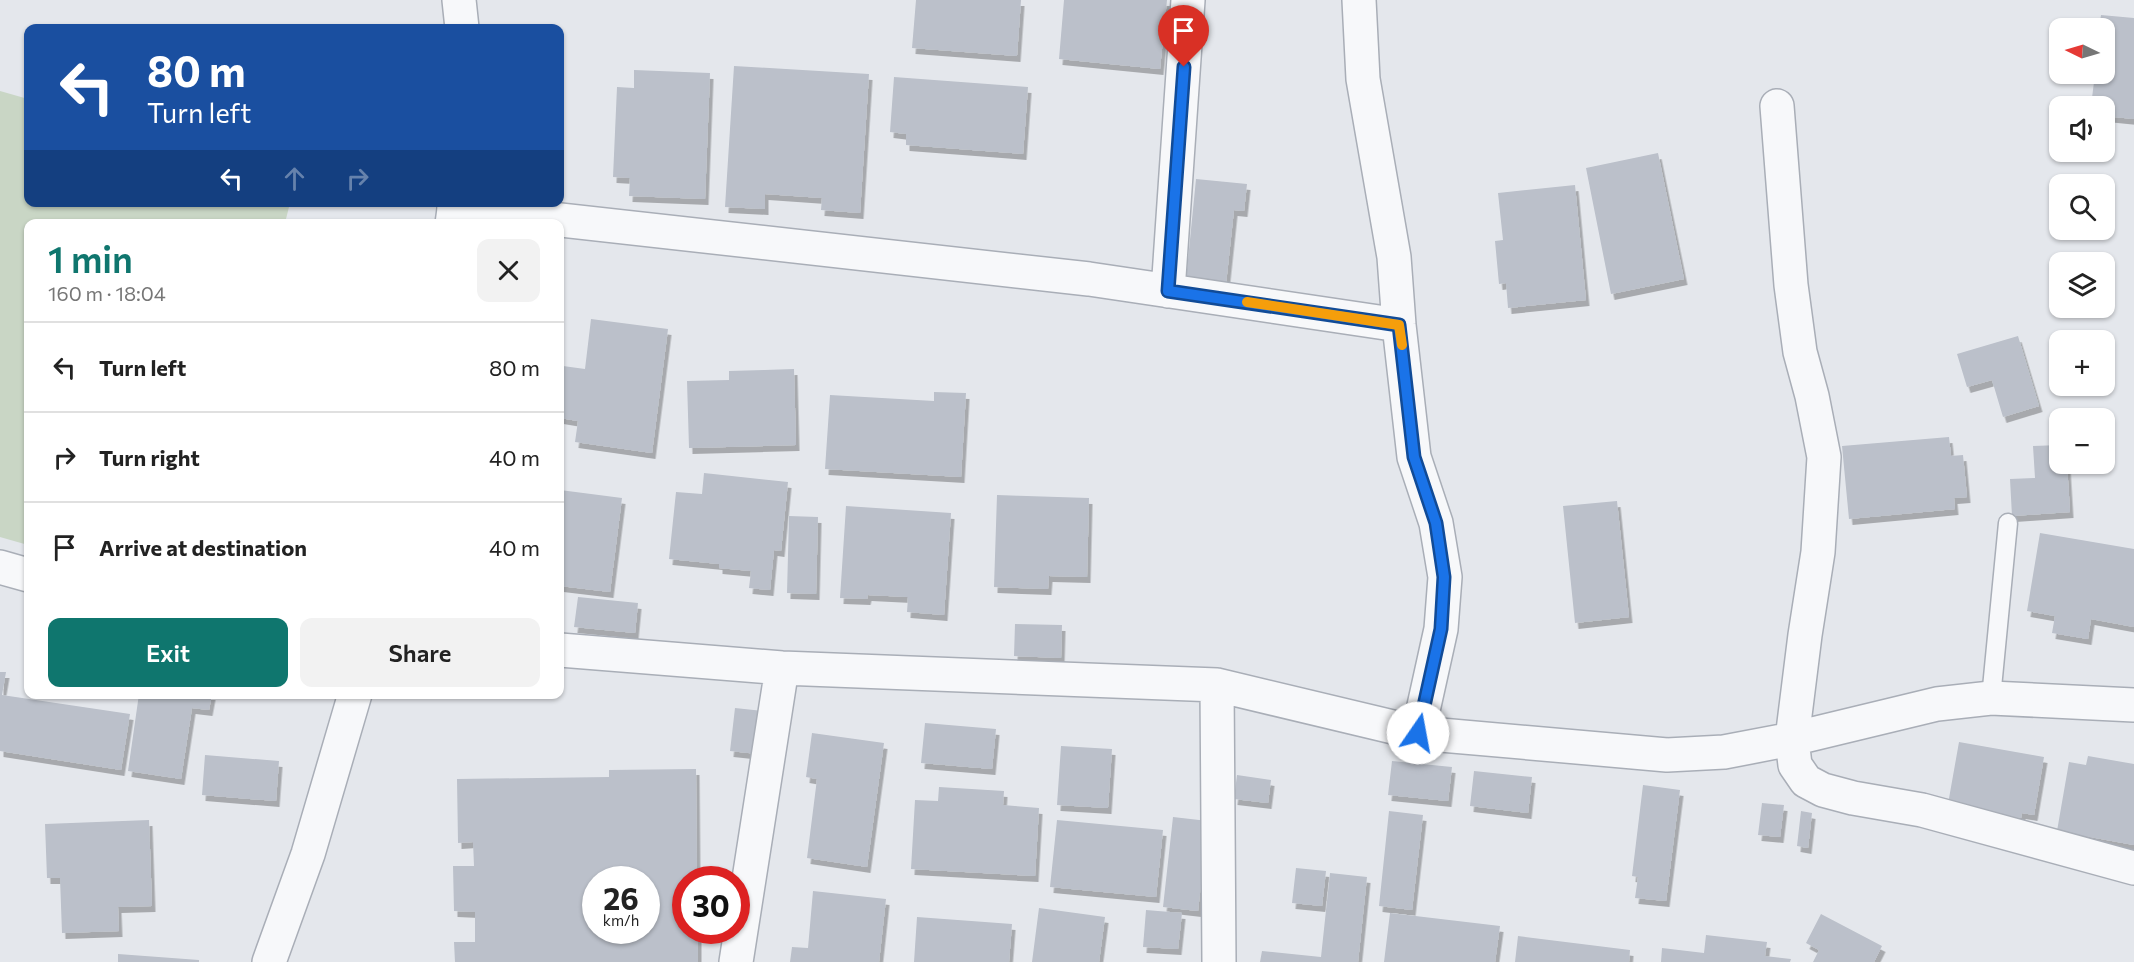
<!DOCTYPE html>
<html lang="en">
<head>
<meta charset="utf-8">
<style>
  body { margin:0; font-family:Commissioner,sans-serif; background:#f2f2f2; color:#222; height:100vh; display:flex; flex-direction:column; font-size:22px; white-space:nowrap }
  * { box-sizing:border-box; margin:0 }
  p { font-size:20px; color:#767676 }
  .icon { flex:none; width:33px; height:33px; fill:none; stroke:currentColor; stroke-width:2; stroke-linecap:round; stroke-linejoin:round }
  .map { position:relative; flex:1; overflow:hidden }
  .details { position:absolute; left:24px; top:219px; width:540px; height:480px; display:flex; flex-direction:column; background:#fff; border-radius:12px; box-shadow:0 2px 4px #0004 }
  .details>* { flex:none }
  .hud { position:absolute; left:24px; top:24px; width:540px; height:183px; border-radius:12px; box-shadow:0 2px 4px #0004; background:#1a4fa0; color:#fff; overflow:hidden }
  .needle { width:39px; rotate:275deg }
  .tools { position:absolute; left:2049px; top:18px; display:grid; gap:12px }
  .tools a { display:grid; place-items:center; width:66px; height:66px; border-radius:12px; background:#fff; box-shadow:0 2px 4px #0004; font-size:30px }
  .speed { position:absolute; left:582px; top:866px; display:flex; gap:12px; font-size:30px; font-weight:700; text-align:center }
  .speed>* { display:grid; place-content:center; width:78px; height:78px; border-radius:50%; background:#fff; box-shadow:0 2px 4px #0004; line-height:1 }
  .speed small { font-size:15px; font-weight:400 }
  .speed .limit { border:9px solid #d22; background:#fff; color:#111 }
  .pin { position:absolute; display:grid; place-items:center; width:51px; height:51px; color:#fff; margin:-62px -26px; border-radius:50% 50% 50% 0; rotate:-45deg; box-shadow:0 0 6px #0007 }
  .pin .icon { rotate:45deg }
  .me { position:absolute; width:66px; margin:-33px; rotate:12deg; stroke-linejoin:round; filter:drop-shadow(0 0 4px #0008) }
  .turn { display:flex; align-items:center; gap:21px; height:126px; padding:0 24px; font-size:27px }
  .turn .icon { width:78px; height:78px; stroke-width:2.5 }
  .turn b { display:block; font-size:42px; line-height:51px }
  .lanes { display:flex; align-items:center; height:57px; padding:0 24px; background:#0003; justify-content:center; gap:30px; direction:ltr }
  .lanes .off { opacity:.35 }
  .round { display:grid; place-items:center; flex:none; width:63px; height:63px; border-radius:12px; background:#f2f2f2 }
  .headline { display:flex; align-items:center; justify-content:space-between; height:102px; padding:0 24px }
  h1 { font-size:36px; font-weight:600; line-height:45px; color:#0f766e }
  .action { display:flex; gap:12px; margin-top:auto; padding:12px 24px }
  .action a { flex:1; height:69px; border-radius:12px; background:#0f766e; color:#fff; font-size:24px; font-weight:600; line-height:69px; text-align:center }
  .action a+a { background:#f2f2f2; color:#222 }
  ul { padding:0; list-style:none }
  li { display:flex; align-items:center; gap:18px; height:90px; padding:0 24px; border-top:2px solid #e0e0e0 }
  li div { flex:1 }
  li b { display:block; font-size:22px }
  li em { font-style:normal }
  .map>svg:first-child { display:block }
  .green { fill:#c9d6c5 }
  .building { fill:#bbc0ca; fill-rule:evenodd; filter:url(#shadow) }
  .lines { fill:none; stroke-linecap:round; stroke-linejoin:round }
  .service-casing { stroke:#a9aeb7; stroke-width:21 }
  .minor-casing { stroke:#a9aeb7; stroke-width:36 }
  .tertiary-casing { stroke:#a9aeb7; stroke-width:36 }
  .service { stroke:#f7f8fa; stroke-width:18 }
  .minor { stroke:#f7f8fa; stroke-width:33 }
  .tertiary { stroke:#f7f8fa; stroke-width:33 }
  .route-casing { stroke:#114b97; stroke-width:15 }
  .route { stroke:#1a73e8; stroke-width:10 }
  .slow { stroke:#f59e0b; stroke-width:10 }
</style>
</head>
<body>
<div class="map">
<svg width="2134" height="962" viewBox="0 0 2134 962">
  <defs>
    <filter id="shadow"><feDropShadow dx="3.5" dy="6" stdDeviation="0" flood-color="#0004"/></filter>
  </defs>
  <rect width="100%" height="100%" fill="#e4e7ec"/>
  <path class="green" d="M0,91L28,99V202L290,203L285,223L28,224V545L0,537Z"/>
  <path class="building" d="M916,0H1021L1017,56L912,48Z
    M1064,0H1167L1160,69L1059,59Z
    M2101,15L2134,18V119L2104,116V106H2091L2095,74H2104V28H2099Z
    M734,66L869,74L860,213L821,210L822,198L765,194V209L725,207Z
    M634,70L710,73L705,199L629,196L630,178L613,177L617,87L634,88Z
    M894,77L1028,87L1023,154L906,145V134L890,132Z
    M1658,153L1684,279L1611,294L1586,168Z
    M1196,179L1247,184L1244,211L1234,210L1226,284L1186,280Z
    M1575,185L1586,300L1508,308L1506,283L1499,284L1495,241L1503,240L1498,193Z
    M591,319L668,329L652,453L575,442L578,421L560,418V396L563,366L585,369Z
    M2018,336L2039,406L2003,417L1992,380L1967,387L1957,354Z
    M794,369L796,445L689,448L687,381L729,380V371Z
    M934,392L966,393L961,477L825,469L830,395L934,401Z
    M1949,437L1951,456L1963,455L1967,497L1954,498L1955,509L1849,519L1842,446Z
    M2060,445V464H2067L2070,512L2012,516L2010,479L2035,478L2033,446Z
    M704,473L788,482L781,551L774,550L770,590L749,588L751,571L719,568V564L669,559L676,492L702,494Z
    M560,490L622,498L610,592L560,586Z
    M997,495L1089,498L1087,577L1049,576L1048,589L994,587Z
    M1617,501L1629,617L1575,623L1563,506Z
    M846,506L951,513L944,615L907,612L908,597L868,595L867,599L840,598Z
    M789,516L818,517L816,594L787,593Z
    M2040,533L2134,549V627L2091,619L2088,639L2052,633L2055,616L2027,611Z
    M578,597L638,603L635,633L574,627Z
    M1015,624L1062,625L1061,658L1014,656Z
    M0,672H6L2,695L130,714L121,770L0,751Z
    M139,694H212L209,710L192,708L181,779L128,771Z
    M735,708L763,711L758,754L730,751Z
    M925,723L996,729L992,769L921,763Z
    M812,733L884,743L867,867L807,858L817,779L806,777Z
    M1959,742L2044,757L2034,815L2022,813L2021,818L1948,804Z
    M1061,746L1112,749L1108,808L1057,805Z
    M205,755L279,761L276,801L202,795Z
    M2088,756L2134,764V845L2057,831L2069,762L2086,765Z
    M1392,761L1452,767L1448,801L1388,795Z
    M696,769L697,879H686V930H698V962H455L454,942H475V912L454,911L453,866H474L473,842L458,843L457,779L609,777V770ZM596,879H646V930H596Z
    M1474,771L1532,777L1528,813L1470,806Z
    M1237,775L1271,780L1268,803L1234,799Z
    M1643,785L1680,790L1666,901L1635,898L1638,877L1632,876Z
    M939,787L1004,791L1003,805L1039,808L1035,876L911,869L915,800L938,801Z
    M1762,803L1784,805L1780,837L1758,835Z
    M1389,811L1423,815L1412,910L1379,906Z
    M1801,811L1812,813L1808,848L1797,846Z
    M1173,817L1208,821L1198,911L1163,907Z
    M149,820L152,906L118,907L119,931L62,933L60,878H47L45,824Z
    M1057,820L1163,830L1156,897L1050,887Z
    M1296,868L1326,871L1322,906L1292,903Z
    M1330,873L1367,877L1358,962H1260L1262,951L1321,957Z
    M813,891L886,899L879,962H790L792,947L808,948Z
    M1039,908L1105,917L1099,962H1032Z
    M1146,910L1182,913L1178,949L1143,947Z
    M1390,913L1500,926L1495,962H1384Z
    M1821,914L1882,946L1874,962H1813L1819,950L1806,943Z
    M917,917L1012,924L1009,962H914Z
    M1706,935L1767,942L1765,956L1791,959L1790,962H1661L1662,948L1704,953Z
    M1518,936L1630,950L1629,962H1515Z
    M118,954L199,960V962H118Z"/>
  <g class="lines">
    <defs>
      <path id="service" d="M1991,698L2008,523"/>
      <path id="minor" d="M1359,0L1363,79L1394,257L1399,325L1414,457L1436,523L1445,577L1441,629L1418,733
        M1777,106L1791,285L1800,352L1812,396L1824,457L1818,552L1805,635L1792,739L1795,765L1806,781L1823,790L1853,798L1922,810L2134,868
        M454,208L1089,279L1399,325
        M1168,291L1188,0
        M0,567L28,575
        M560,650L782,668L1217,685L1418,733L1667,755L1724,752L1792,739L1937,704L1991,698L2134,705
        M1217,685L1219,962
        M736,962L782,668"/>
      <path id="tertiary" d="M459,0L462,28
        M452,224L455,202
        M269,962L308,854L355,694"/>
    </defs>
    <use href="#service" class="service-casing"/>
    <use href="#minor" class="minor-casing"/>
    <use href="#tertiary" class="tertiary-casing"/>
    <use href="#service" class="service"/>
    <use href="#minor" class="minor"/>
    <use href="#tertiary" class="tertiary"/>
  </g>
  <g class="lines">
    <defs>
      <path id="route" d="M1184,67L1168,291L1399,325L1414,457L1436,523L1444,577L1441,629L1418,733"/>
    </defs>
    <use href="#route" class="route-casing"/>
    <use href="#route" class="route"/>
    <path class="slow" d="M1247,302L1399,325L1402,345"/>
  </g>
</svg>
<div class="tools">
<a><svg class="needle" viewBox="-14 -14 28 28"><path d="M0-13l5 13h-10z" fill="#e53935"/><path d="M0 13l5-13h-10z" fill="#767676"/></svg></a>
<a><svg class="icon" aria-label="sound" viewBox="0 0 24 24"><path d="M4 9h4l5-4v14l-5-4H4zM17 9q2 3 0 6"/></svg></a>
<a><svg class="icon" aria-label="search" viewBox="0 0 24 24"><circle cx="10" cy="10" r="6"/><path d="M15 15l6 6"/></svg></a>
<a><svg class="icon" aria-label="layers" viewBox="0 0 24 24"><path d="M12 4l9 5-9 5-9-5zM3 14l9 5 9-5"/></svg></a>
<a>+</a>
<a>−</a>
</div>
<div class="speed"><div>26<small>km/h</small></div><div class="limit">30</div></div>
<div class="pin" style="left:1184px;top:67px;background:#d93025"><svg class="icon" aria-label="arrive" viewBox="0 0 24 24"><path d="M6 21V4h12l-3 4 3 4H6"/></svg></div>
<svg class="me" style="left:1418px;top:733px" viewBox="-20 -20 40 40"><circle r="19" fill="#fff"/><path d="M0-13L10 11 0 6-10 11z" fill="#1a73e8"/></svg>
<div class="hud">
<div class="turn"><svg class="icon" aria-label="left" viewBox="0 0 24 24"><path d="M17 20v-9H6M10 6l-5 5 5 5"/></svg><div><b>80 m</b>Turn left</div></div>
<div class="lanes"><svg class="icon" aria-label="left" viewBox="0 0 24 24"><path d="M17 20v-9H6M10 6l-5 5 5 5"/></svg><svg class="icon off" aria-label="ahead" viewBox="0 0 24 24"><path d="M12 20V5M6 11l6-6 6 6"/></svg><svg class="icon off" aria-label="right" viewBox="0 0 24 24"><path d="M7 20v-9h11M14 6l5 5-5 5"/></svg></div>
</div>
<section class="details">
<div class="headline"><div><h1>1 min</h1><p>160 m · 18:04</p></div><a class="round"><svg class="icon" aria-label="close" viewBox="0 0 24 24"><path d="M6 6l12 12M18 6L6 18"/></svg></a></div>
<ul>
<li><svg class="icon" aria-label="left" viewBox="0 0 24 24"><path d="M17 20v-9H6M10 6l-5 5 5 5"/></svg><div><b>Turn left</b></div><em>80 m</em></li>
<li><svg class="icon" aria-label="right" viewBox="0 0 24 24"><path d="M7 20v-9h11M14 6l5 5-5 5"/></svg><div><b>Turn right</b></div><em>40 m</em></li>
<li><svg class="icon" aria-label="arrive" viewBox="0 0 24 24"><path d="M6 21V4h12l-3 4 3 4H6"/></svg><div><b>Arrive at destination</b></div><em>40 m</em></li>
</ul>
<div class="action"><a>Exit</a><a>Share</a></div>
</section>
</div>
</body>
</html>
